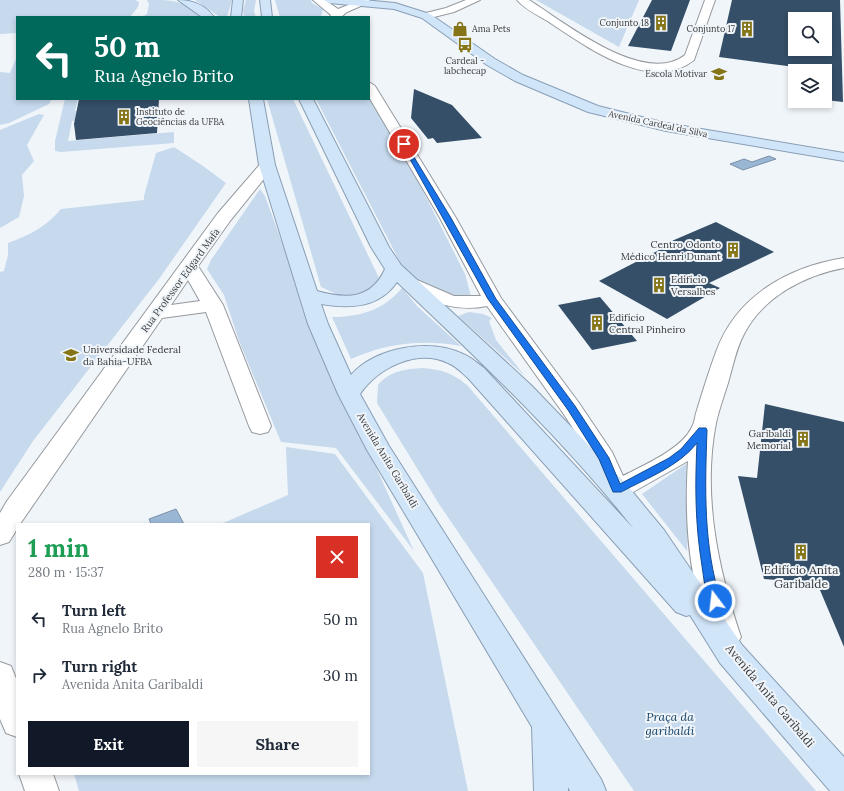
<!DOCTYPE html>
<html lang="en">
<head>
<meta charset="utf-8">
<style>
  body { margin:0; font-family:Lora,serif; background:#f6f6f7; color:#1f2937; height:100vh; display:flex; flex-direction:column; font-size:15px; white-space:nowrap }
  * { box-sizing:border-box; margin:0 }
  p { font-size:13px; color:#747a83 }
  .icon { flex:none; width:22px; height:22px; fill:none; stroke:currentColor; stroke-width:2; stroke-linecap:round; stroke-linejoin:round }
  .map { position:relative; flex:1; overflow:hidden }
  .details { position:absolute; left:16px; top:523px; width:354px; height:252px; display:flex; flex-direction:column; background:#fff; border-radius:0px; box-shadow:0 2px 6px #0003 }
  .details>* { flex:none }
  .banner { position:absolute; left:16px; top:16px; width:354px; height:84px; border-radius:0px; box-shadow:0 2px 6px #0003; background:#00695c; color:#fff; overflow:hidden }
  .controls { position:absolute; left:788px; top:12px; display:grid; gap:8px }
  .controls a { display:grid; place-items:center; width:44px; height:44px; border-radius:0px; background:#fff; box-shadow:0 2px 6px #0003; font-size:20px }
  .pin { position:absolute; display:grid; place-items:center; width:34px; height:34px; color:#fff; margin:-17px; border:2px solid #fff; border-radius:50%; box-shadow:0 1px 4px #0007 }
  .me { position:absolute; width:44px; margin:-22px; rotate:345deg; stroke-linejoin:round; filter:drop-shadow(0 0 3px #0008) }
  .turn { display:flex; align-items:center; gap:14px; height:84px; padding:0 12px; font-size:18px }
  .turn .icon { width:52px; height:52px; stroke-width:2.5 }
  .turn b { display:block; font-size:28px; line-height:34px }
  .round { display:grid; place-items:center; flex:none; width:42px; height:42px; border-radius:0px; background:#f6f6f7 }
  .head { display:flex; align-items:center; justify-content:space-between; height:68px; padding:0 12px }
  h1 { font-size:24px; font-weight:800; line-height:30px; color:#1e9e55 }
  .cta { display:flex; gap:8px; margin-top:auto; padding:8px 12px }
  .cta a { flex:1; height:46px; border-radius:0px; background:#111827; color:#fff; font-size:16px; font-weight:800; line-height:46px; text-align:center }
  .cta a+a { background:#f6f6f7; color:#1f2937 }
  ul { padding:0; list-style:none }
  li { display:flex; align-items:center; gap:12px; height:56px; padding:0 12px }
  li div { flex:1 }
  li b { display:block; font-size:15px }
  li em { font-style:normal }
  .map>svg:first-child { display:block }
  .green { fill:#c6d9ed }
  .water { fill:#99b6d4; stroke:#7c91a7 }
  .building { fill:#354f68; fill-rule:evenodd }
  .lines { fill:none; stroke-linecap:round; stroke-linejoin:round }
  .minor-casing { stroke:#95999e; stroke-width:2 }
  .major-casing { stroke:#889eb5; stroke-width:2 }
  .minor { fill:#fff; fill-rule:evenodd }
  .major { fill:#d1e5f9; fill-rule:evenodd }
  .route { fill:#1a73e8; stroke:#114b97 }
  .labels { text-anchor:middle; stroke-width:4; stroke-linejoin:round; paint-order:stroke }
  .far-poi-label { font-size:9px; fill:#393b3d; stroke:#f0f5fa; text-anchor:end }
  .far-street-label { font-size:9px; fill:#393b3d; stroke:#f0f5fa }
  .poi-label { font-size:10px; fill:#393b3d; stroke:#f0f5fa; text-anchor:start }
  .street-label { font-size:10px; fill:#393b3d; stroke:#f0f5fa }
  .near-poi-label { font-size:12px; fill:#393b3d; stroke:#f0f5fa }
  .near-street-label { font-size:12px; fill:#393b3d; stroke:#f0f5fa }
  .near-park-label { font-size:12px; font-style:italic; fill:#144067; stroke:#f0f5fa }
</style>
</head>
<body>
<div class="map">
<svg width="844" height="791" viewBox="0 0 844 791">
  <rect width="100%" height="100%" fill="#f0f5fa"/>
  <path class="green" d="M0,0H135L139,2L138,7L130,17H17V33L0,34Z
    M147,0C175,0 182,0 203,17H142L147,14L149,4Z
    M195,0H232L227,17H220Z
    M246,0H256L254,11L256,17H244L243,11Z
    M275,0H311L312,3L323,9L321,17H280Z
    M536,0H639L619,47Z
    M17,56V99H52L49,104L9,123L0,125V72L10,73Z
    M369,94L390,126L465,274L471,296L452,301L431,294L403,268L316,99H369Z
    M65,99H78L75,111L91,110L88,119L72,121L68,141L174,132V143L61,152L55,151V141Z
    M267,99H293L379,278L371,292C347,299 344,298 321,287Z
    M39,114L44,115L27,145L34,161L22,175L24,196L19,217L0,228V130Z
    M174,147L203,166L226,183L159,279L33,441L0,492V272L4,271L8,255V243C30,235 46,227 61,209L144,200V196L156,153Z
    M260,189L265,196L313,329L414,551L336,448L281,442L239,341L224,295L207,269L211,260Z
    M402,288L417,306L461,346C423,339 386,343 351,359L332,317C360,317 384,310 402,288Z
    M469,312L483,314L492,318L489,321L496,340L525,376L458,316Z
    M423,368C442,370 451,372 467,385L816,791H634L439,504L377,403L378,385C390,371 405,369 423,368Z
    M286,447L335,454L423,573L468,791H79L74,774H369V524H221L288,495Z
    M692,460L687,551L642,494Z"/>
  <path class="water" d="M769,156L776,159L743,170L730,164L744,159L752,162Z
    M176,509L184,524H151L149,519Z"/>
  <path class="building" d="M652,0H690L671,51L628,46Z
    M732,0H840L843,102L825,100V71H795V96H793L795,67L719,57ZM795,19H825V49H795Z
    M414,89L452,105L482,138L437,143L433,138L428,139L411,118Z
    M79,99H159L157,133L76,140L74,124Z
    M716,222L774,252L709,283L720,288L667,319L599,281L663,248L660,246Z
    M600,297L637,341L592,350L558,305Z
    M765,404L844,422V647L817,583L764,579L738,476L757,478Z"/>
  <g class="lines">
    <defs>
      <path id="minor" d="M313,0H325L338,9L361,0H369L370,2L347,12L341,17H330L331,15Z
        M466,0H480L454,12L426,19L421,16L422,14L446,8Z
        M517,0H529C564,22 644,87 685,55L705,0H715L694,60C652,94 588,48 552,24C542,17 525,10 517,0Z
        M369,82L375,86L456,218L501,298L579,403L612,452L623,476C644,465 682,449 692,427C695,422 695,415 697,410C703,390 709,371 716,352C736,296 788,267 844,258V268C805,275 763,297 744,334C736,349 733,366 728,383C724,396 719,409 716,423C702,495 718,569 741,637L736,646L726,650L716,646C689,591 684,522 688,461L626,496L617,499L608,496L593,459L563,413L487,306C463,311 441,306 418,295C412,292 405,289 401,283L403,279L410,277L454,296H481L440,218L369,97Z
        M267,160L272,162L275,165L230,221L198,266L223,305L271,426L268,432L260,434L252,432L249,426L206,312L162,318L20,524H17V529L9,542L0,545V513L7,501L218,213L262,162ZM188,280L200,301L171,305Z
        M0,662L11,666L17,681V737L6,733L0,719Z
        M19,774H53L59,791H25Z"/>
      <path id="major" d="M178,0C193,0 205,5 214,17H202Z
        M233,0H243L241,17H231Z
        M260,0H270L272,17H262Z
        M324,0H363L395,3L430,14L495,59L523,75L598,106L666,123L844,153V161L666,131L588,112L515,81L487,65L422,18L394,9L329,3Z
        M249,99H263L275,165L317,291C346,299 371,300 385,269L371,247L299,99H313L389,247L401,265L532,386L626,484L664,530L742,645L844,757V791H830L720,663L690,615L686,616L676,612L468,378C462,373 456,366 448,363C417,348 378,368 360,394L389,446L601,779L606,791H570L568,787V791H534L532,727L367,450L338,394L308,324L259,165ZM397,282C480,361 563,439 634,529L484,368C477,363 471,357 463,354C430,338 376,347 351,375L328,324L321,304C350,309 379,308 397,282Z"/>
    </defs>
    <use href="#minor" class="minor-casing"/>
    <use href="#major" class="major-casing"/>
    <use href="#minor" class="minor"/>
    <use href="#major" class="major"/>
  </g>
  <path class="route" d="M401,143L406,144L451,218L496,299L575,406L609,458L620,484L669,458L681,449L699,428H706L707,430C705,487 703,546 721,601L719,605L715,606L711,605C705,593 704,579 702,566C695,523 695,486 697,443C678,467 647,478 621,492H613L599,459L568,410L488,299Z"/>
  <defs>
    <symbol id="building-bare" viewBox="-9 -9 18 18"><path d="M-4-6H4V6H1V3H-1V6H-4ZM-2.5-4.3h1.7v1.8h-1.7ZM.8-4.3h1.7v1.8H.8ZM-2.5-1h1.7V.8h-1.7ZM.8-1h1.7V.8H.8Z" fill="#857517" stroke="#f0f5fa" stroke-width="2.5" paint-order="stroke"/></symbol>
    <symbol id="shop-bare" viewBox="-9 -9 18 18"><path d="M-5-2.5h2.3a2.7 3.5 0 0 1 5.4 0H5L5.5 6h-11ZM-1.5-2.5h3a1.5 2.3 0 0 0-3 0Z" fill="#857517" stroke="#f0f5fa" stroke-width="2.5" paint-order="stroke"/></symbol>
    <symbol id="bus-bare" viewBox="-9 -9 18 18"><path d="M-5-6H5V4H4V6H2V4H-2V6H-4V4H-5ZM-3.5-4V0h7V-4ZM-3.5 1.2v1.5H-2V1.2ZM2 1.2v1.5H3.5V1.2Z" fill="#857517" stroke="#f0f5fa" stroke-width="2.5" paint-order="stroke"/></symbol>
    <symbol id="school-bare" viewBox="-9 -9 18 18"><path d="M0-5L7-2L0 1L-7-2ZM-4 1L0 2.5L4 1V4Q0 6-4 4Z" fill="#857517" stroke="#f0f5fa" stroke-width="2.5" paint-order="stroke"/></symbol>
    <symbol id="university-bare" viewBox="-9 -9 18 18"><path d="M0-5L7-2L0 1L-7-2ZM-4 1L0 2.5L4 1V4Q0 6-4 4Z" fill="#857517" stroke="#f0f5fa" stroke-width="2.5" paint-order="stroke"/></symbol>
  </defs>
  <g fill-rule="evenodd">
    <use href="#building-bare" x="650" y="12" width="22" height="22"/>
    <use href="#shop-bare" x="449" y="18" width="22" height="22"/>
    <use href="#building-bare" x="736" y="18" width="22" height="22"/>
    <use href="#bus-bare" x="454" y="34" width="22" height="22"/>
    <use href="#school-bare" x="708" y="63" width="22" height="22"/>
    <use href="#building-bare" x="113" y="106" width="22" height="22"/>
    <use href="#building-bare" x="722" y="239" width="22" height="22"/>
    <use href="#building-bare" x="648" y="274" width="22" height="22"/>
    <use href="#building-bare" x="586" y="312" width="22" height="22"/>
    <use href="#university-bare" x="60" y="344" width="22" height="22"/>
    <use href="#building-bare" x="792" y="428" width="22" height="22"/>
    <use href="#building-bare" x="790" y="541" width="22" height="22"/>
  </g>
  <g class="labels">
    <g class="far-poi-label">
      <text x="649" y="26">Conjunto 18</text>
      <text x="472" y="32" text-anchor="start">Ama Pets</text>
      <text x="735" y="32">Conjunto 17</text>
      <text x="465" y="64" text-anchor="middle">Cardeal -<tspan x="465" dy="10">labchecap</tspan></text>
      <text x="707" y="77">Escola Motivar</text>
      <text x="136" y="115" text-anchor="start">Instituto de<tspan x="136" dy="10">Geociências da UFBA</tspan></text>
    </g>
    <g class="far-street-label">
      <text transform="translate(658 124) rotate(12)" y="3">Avenida Cardeal da Silva</text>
    </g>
    <g class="poi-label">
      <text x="721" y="248" text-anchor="end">Centro Odonto<tspan x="721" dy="12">Médico Henri Dunant</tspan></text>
      <text x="671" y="283">Edifício<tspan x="671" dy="12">Versalhes</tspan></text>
      <text x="609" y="321">Edifício<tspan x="609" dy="12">Central Pinheiro</tspan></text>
      <text x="83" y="353">Universidade Federal<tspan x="83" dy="12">da Bahia-UFBA</tspan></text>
      <text x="791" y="437" text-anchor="end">Garibaldi<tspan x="791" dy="12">Memorial</tspan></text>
    </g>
    <g class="street-label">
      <text transform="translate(180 280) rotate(-54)" y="4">Rua Professor Edgard Mafa</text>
      <text transform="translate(388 460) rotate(59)" y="4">Avenida Anita Garibaldi</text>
    </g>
    <g class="near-poi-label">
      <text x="801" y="574">Edifício Anita<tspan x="801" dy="14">Garibalde</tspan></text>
    </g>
    <g class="near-street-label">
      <text transform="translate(770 696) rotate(50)" y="4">Avenida Anita Garibaldi</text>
    </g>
    <g class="near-park-label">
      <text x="670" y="721">Praça da<tspan x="670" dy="14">garibaldi</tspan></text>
    </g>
  </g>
</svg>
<div class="controls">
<a><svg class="icon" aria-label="search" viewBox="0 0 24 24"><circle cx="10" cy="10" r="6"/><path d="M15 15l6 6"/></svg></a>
<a><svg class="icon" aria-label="layers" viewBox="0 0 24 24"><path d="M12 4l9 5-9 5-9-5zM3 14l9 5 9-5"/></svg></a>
</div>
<div class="pin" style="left:404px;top:144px;background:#d93025"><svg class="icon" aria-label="arrive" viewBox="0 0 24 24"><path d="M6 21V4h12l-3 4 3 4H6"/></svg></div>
<svg class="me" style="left:715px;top:601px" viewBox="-20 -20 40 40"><circle r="17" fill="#1a73e8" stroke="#fff" stroke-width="3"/><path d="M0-11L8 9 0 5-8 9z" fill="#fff"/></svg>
<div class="banner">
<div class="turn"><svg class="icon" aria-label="left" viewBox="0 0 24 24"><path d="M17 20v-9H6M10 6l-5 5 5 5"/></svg><div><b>50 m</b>Rua Agnelo Brito</div></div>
</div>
<section class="details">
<div class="head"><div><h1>1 min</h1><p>280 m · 15:37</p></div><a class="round" style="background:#d93025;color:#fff"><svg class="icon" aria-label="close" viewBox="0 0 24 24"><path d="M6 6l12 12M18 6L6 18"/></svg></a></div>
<ul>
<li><svg class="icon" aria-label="left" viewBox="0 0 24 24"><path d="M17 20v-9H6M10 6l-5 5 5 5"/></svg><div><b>Turn left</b><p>Rua Agnelo Brito</p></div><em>50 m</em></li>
<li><svg class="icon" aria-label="right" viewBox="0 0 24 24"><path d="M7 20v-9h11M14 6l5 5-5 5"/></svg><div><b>Turn right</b><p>Avenida Anita Garibaldi</p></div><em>30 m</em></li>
</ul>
<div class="cta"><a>Exit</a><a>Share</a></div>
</section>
</div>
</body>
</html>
